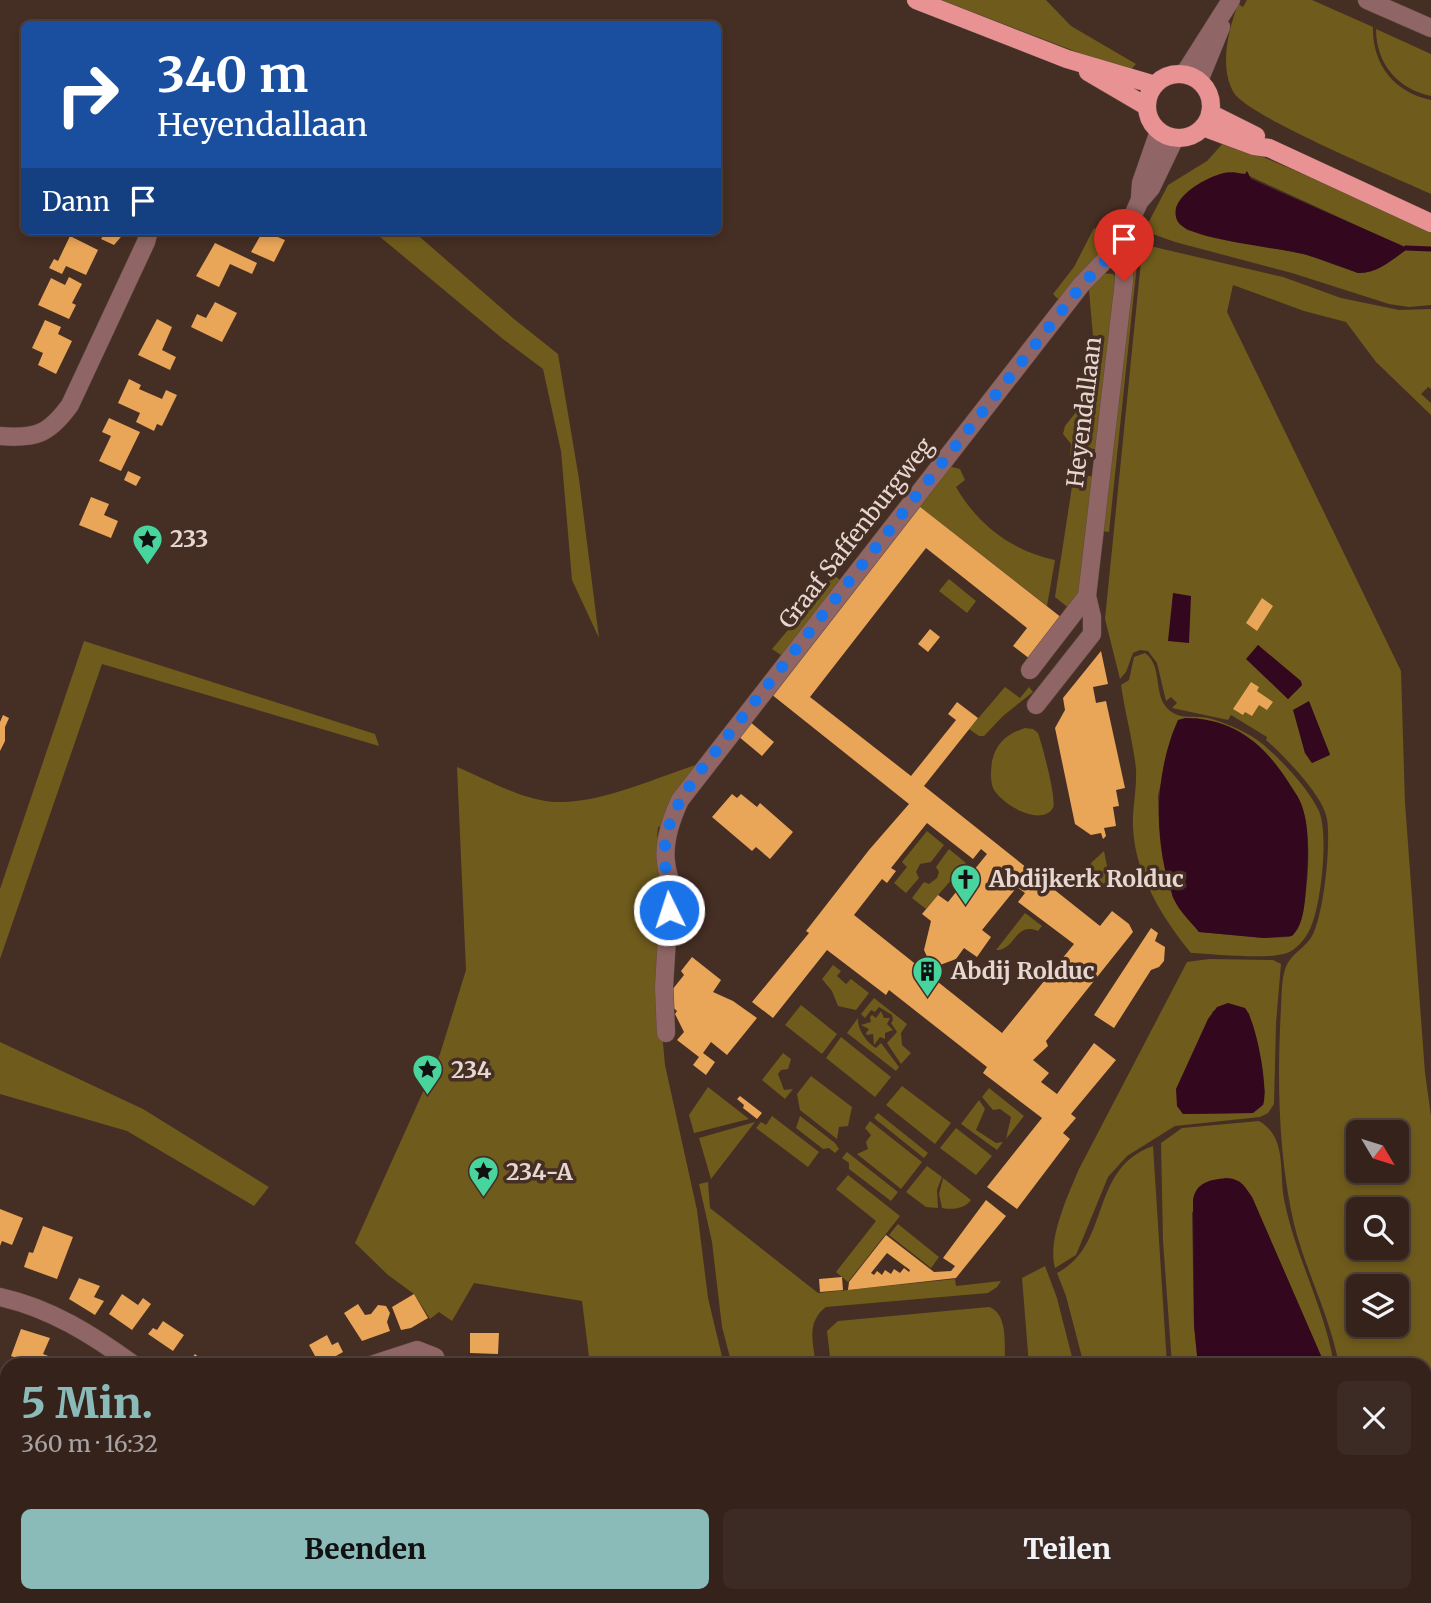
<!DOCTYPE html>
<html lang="de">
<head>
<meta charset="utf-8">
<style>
  body { margin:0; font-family:Merriweather,serif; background:#3c2a24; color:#f1f3f6; height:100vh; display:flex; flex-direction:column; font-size:26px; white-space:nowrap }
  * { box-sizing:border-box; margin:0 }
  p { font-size:23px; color:#a9a4a3 }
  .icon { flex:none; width:38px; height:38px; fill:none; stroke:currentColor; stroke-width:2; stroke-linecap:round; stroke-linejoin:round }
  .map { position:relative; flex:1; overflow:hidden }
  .details { position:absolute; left:0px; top:1358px; width:1432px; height:245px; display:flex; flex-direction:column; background:#34221b; border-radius:21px 21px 0 0; box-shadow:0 4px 10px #0003,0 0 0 2px #4e3f3a }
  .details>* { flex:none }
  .guide { position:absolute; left:21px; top:21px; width:700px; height:214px; border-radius:10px; box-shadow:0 4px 10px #0003,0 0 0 2px #4e3f3a; background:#1a4fa0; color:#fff; overflow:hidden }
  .needle { width:46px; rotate:128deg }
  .buttons { position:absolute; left:1346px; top:1120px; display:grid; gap:14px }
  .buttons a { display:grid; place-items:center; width:63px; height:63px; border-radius:10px; background:#34221b; box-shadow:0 4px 10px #0003,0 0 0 2px #4e3f3a; font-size:35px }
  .pin { position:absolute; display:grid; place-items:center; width:60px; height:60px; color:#fff; margin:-72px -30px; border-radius:50% 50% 50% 0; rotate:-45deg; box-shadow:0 0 7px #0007 }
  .pin .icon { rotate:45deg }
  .me { position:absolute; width:77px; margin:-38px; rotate:356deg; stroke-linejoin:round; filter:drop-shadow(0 0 5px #0008) }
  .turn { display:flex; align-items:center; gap:24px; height:147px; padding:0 21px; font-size:32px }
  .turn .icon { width:91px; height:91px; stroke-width:2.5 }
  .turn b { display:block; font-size:49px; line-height:60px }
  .then { display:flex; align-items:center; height:66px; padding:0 21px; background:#0003; gap:14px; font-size:26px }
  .round { display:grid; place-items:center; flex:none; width:74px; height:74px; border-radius:10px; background:#3c2a24 }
  .head { display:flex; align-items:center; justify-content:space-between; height:119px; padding:0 21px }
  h1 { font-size:42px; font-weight:800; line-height:52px; color:#8bbbb9 }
  .button { display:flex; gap:14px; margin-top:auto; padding:14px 21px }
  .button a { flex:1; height:80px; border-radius:10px; background:#8bbbb9; color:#111; font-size:28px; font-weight:800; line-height:80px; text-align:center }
  .button a+a { background:#3c2a24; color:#f1f3f6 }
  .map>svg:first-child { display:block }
  .green { fill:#6f5b1c; fill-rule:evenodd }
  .water { fill:#33071d }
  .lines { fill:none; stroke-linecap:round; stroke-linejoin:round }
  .stream { stroke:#33071d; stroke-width:5 }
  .building { fill:#e9a558; fill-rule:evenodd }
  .minor-casing { stroke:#624c43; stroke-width:19 }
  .major-casing { stroke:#624c43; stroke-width:19 }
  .minor { stroke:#8f6565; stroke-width:18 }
  .major { stroke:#e99293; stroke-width:18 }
  .route { stroke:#1a73e8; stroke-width:12; stroke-dasharray:0 21.6 }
  .labels { text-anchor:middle; stroke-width:7; stroke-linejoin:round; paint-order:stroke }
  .street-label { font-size:23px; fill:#e6d7d1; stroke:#452e24 }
  .poi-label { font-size:23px; font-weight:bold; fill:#e6d7d1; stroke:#452e24; text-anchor:start }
</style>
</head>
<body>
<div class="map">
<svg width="1431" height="1603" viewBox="0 0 1431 1603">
  <rect width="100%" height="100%" fill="#452e24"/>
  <path class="green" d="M941,0H1046L1071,26L1136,64L1129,72Z
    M1247,0H1312L1373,27C1372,65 1395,93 1431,100V194C1397,178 1249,117 1234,93C1219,68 1228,31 1238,4L1243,7Z
    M1376,29L1431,54V96C1398,89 1376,64 1376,29Z
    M1225,141L1431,228V305L1409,307L1389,304L1292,273L1175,242L1144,231L1168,185L1207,161ZM1233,172L1245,174L1406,248C1393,259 1376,274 1358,273L1307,255L1187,230L1178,221L1176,207Z
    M1094,228L1109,234L1110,240L1104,252L784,657L772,649L834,575L840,580L1059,300L1053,294L1074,267Z
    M373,231H413L514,319L558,354L579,479L599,638L572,580L561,451L543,369L503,339Z
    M1150,246L1283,277L1341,298L1399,310L1431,309V389L1428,387L1421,394L1431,403V415L1376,362L1346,322L1304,311L1233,285L1227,312L1401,671L1405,803L1425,1073L1431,1116V1603H1369L1366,1596H1424V1365H1339C1330,1316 1306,1272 1294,1224C1278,1154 1277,1079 1281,1008C1282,995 1281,972 1289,961C1296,951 1308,945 1313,934C1324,911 1331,844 1327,819C1323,795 1284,756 1266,740L1267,737L1231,715L1228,720L1172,708L1177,703L1171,697L1166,701L1157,663L1148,651L1140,650L1133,653L1126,672L1120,679L1105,619L1142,251ZM1258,645L1302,685L1288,699L1247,659ZM1309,702L1330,754L1312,763L1305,753L1294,710ZM1358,1132H1396V1171H1358ZM1358,1209H1396V1248H1358ZM1358,1286H1396V1325H1358Z
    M1133,262L1137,264L1109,532L1100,531Z
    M1099,273L1113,274L1121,285L1100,449H1092L1089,457L1070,456L1071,444L1063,434L1065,426L1088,397L1079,389L1091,373L1095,360L1089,290Z
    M948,466L960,469L965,480L956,487C978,525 1012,551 1055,560L1047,606L919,506Z
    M1077,474L1095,477L1080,600L1071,610L1055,597L1073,480Z
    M949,579L976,601L967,613L939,591Z
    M84,641L375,734L379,746L102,664L0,959V889Z
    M1145,653C1164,667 1152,695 1169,710C1181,720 1192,715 1208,718C1227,723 1250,733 1265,746C1285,764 1307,787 1319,811C1329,834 1321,909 1309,931C1305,939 1296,950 1287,953C1268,960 1214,954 1191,953C1163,919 1135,874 1133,828C1132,809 1137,789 1136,769C1133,741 1125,713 1121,685L1129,680L1134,657ZM1195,718C1239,726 1262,742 1286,779C1292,788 1299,797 1302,807C1311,833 1309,872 1305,899C1303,911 1302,931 1289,937L1264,938L1199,932L1173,898L1159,826L1158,796L1172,734Z
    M1005,687L1020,698L1029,687L1033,692L1003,716L984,736H979L969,729Z
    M1025,728L1033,729L1038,733C1042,744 1057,800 1053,808C1040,828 1000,803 993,788C990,780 991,769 992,761C997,742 1007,734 1025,728Z
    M699,764L665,825L658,827L657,836L661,840L667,888L662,1032L665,1065L697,1210L708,1298L724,1365H590L582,1301L474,1283L452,1321L439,1312L430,1319L414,1294L388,1275L355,1243L440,1054L466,970L457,767C489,780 528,804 564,802C606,801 658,777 699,764Z
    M927,831L944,845L931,862L920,864L916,872L919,878L906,893L894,883L907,867L902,862Z
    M949,849L966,863L926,909L912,898L924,882L929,884L937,878L939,872L936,867Z
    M1104,851L1110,881L1104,888L1092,883L1087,870L1092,862Z
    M1025,913L1042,926L1038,931C1015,921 1015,951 996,950Z
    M1209,959L1273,960L1281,964L1276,1023L1274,1104L1268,1113L1260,1117L1175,1126L1127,1156L1108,1177L1076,1255L1055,1268C1047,1240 1068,1195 1079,1169L1187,962ZM1213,1011L1249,1013L1265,1092L1253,1113L1183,1114L1181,1079Z
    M833,965L841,971L837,976L846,984L851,979L869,993L856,1010L838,1006L832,991L822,979Z
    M874,998L907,1024L901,1033L902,1045L911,1053L901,1064L887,1043L897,1032L891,1023L893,1020L892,1015L879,1007L875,1012L871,1010L865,1018L861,1014Z
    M801,1005L837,1034L822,1054L785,1025Z
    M881,1011L884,1018H890L887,1024L893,1030L885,1033V1039L880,1037L874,1045L873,1034L867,1035L866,1033L869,1029L861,1025L871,1022L870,1017L872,1015L876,1018Z
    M858,1018C857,1029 867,1043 876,1048L881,1043L899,1067L896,1071L847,1033Z
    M841,1037L891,1077L875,1097L826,1058Z
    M0,1042L143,1109L269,1187L254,1206L127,1131L0,1094Z
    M783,1053L791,1059L788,1069L781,1070L778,1074L784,1090L793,1089L785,1099L762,1080Z
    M811,1076L852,1107L848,1126L839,1127L837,1139L800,1110L797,1094Z
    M902,1086L951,1123L935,1144L886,1105Z
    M708,1087L749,1119L694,1133L689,1115Z
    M989,1088L1024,1116L1006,1139L1011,1117L1000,1109L993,1110L982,1097Z
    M979,1100L985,1109L976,1130L996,1143L1003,1142L997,1150L961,1124Z
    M878,1113L928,1153L924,1158L874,1118Z
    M772,1116L819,1152L808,1167L756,1128L761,1122L766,1125Z
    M800,1116L835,1143L839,1149L835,1153L829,1148L823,1149L796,1128Z
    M870,1121L922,1162L901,1189L857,1154L868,1149L866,1142L871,1135L865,1128Z
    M1259,1121C1287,1137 1279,1171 1284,1199C1295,1256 1325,1308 1334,1365H1325L1252,1197L1192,1212L1194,1325L1198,1365H1172L1163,1241L1161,1143L1182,1128Z
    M755,1122L711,1179L699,1138Z
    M956,1128L992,1156L976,1175L940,1148Z
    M1153,1146L1167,1365H1084L1066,1296L1057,1273C1112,1245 1088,1169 1153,1146Z
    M847,1152L898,1192L891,1201L849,1169V1163L842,1158Z
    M927,1166L942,1177L937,1190L938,1208L926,1207L906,1192Z
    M848,1175L900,1216L848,1282L836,1272L876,1221L836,1189Z
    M943,1178L971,1200C964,1209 952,1210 942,1208L939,1194Z
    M708,1182L710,1208L818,1293L955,1279L956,1286L1001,1281L997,1287L988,1293L826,1307C806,1322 813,1343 816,1365H732L722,1327L712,1242L699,1184Z
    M898,1224L939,1257L931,1268L889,1235Z
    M1045,1266L1057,1298L1074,1365H1029L1022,1278Z
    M989,1307C1009,1314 1004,1347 1005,1365H831L827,1331L838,1321Z
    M547,1596H701L685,1603H546Z
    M824,1596H1101L1098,1603H829Z"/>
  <path class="water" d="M1247,171L1251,179L1403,246L1406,250C1392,260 1376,274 1358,273C1341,267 1324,260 1307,255C1283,248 1189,240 1178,222C1165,199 1206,177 1224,173C1231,171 1237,174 1245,174Z
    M1173,593L1191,596L1189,643L1168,641Z
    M1258,645L1301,681L1302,685L1288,699L1246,659Z
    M1309,701L1330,755L1312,763L1305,753L1293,710Z
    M1185,718C1234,718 1264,744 1289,783C1293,790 1299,797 1302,806C1310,829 1308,861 1306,886C1305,901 1304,925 1292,936L1264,938L1199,932C1190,921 1178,910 1173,897C1153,842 1154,773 1178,720Z
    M1228,1003L1245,1008C1256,1021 1269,1089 1263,1105L1253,1113L1183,1114L1177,1106L1176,1089L1208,1019L1217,1007Z
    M1226,1178C1241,1179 1244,1185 1252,1197L1325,1365H1198L1194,1325L1193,1200C1196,1182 1210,1180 1226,1178Z
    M1251,1596H1331L1334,1603H1248Z"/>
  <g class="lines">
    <path class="stream" d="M1406,248L1431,249"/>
  </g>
  <path class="building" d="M106,231H126L114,245L101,239Z
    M263,231L285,240L274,262L251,252Z
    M70,236L98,250L86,275L66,266L62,274L49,268L54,259L58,261Z
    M215,243L257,263L252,274L230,264L219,287L196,276Z
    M69,277L82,284L72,303L76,305L69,319L38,305L51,278L65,285Z
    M215,302L237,313L222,342L191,327L197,314L206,318Z
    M157,319L172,327L162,350L176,357L170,370L138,355Z
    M45,320L61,327L58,334L72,341L56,374L38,365L43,353L32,348Z
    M129,379L141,385L139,389L162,399L166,390L177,395L162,426L157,424L154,431L136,422L140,413L118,403Z
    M109,418L140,432L121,471L99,461L111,436L102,432Z
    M128,471L141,477L136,486L124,480Z
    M91,497L109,504L104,515L118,521L111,538L79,525Z
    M919,506L1062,618L1030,659L1013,646L1027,628L926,548L810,697L911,776L956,720L948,714L957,702L978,718L924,786L1100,926L1112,911L1129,924L1133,932L1046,1041L1048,1046L1033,1060L1049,1073L1041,1082L1057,1094L1094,1043L1116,1060L1071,1114L1076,1118L1063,1133L1070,1139L1017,1209L987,1187L1042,1118L983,1073L987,1067L889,990L886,995L827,950L773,1018L752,1002L809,933L806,931L869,850L909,804L771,694ZM927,823L973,859L981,849L987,854L948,902L938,895L922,914L931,921L924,950L929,961L940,965L956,959L964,948L977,957L991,937L982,930L1017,887L1025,893L1018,902L1074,944L1002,1033L854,915L882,879L887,883L896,871L891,868Z
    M1262,598L1273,606L1257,631L1246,623Z
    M930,629L940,637L928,652L918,644Z
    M1101,651L1108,684L1093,687L1096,703L1106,701L1125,788L1116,790L1119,806L1113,807L1116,826L1104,828L1106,836L1103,839L1101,833L1091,835L1075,824L1055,728L1065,710L1063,698Z
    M1251,682L1259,687L1257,691L1273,702L1267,710L1259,705L1252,716L1245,712L1243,715L1233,709Z
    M3,715L9,718L5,727V741L0,751V722Z
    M749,721L774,742L762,756L738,736Z
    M732,794L737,798L741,794L757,807L760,803L793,832L770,859L756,847L752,851L712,817Z
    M1151,928L1158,933L1155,941L1165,947L1164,961L1159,967L1151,970L1114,1028L1094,1015Z
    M692,957L721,980L713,992L733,1001L757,1018L727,1055L711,1042L703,1053L715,1062L706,1075L693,1065L699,1057L677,1040L684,1032L675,1014L677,1011L669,1004L668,995L684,975L681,971Z
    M740,1096L762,1113L757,1119L743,1108L744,1105L737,1099Z
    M986,1200L1006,1216L956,1278L848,1290L849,1282L886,1235L934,1272L951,1271L955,1266L943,1258ZM887,1253L910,1270L909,1272L904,1268L900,1273L894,1269L891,1274L885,1270L882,1275L877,1271L874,1275L871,1273Z
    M0,1209L23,1218L12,1245L2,1241L0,1246Z
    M43,1226L73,1237L57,1279L24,1267L29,1252L33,1253Z
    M842,1277L843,1290L820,1292L819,1279Z
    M79,1278L100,1286L94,1297L104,1301L95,1315L69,1299Z
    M122,1294L138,1305L143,1298L151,1304L132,1330L109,1314Z
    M414,1294L428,1318L411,1328L401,1330L392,1307Z
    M358,1304L365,1315L371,1314L378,1305L386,1306L390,1313L387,1322L390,1331L362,1341L344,1313Z
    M163,1321L184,1335L173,1351L148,1334L153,1328L157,1330Z
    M21,1329L50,1338L43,1354L51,1357L47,1365H38L23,1357L22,1360L11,1356Z
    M470,1333H499L498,1354L470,1353Z
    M327,1335L332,1345L338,1342L343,1352L320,1365L309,1345Z
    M195,1354L202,1360L204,1357L214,1365H190L188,1363Z
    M7,1461V1497L2,1498L0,1463Z
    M10,1596H77L71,1603H5Z
    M453,1596H474L472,1603L452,1599Z"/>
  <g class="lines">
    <defs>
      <path id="minor" d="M1367,0L1431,28
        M1184,74L1231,0
        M1199,81L1221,27
        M1140,198L1141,183L1159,131
        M0,436C36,439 49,434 70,405L146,242L149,231
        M1030,670L1087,596
        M1036,705L1092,634V617L1087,596L1124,281L1125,233
        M684,910C660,870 660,843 680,800L1081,285L1113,252L1125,233L1139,202L1151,188L1175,138
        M666,1033L664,987L670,887
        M0,1297C50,1308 93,1335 134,1365
        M371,1365L417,1350L435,1357L438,1365
        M0,1526L7,1523
        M388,1603L392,1596"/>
      <path id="major" d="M916,0L1067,59L1155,85
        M1088,72L1146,106
        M1147 106a32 32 0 1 1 64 0a32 32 0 1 1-64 0Z
        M1210,113L1256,136
        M1203,127L1254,146L1269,148L1431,223"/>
    </defs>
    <use href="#minor" class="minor-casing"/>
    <use href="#major" class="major-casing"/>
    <use href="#minor" class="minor"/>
    <use href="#major" class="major"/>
  </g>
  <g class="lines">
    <path class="route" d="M669,910C670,890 666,879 665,861C662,828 679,801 697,775L1082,285L1113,252L1125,233L1124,281"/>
  </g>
  <defs>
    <symbol id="sight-pin" viewBox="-11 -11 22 30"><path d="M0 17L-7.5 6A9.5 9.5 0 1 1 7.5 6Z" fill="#47d49d" stroke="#452e24"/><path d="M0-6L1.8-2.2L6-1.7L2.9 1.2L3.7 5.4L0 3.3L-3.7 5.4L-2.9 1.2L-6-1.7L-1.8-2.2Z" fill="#111"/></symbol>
    <symbol id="church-pin" viewBox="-11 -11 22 30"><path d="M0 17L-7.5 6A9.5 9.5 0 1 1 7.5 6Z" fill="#47d49d" stroke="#452e24"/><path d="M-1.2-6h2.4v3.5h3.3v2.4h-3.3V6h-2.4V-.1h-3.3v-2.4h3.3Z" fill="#111"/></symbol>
    <symbol id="building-pin" viewBox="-11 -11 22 30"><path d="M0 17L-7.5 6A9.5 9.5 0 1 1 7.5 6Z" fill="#47d49d" stroke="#452e24"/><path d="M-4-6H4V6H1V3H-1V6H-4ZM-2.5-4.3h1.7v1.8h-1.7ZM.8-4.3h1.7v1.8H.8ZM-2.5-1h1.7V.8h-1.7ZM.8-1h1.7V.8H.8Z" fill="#111"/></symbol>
  </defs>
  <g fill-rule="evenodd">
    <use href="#sight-pin" x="130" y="522" width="35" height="47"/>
    <use href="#church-pin" x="948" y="862" width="35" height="47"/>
    <use href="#building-pin" x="910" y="954" width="35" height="47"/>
    <use href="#sight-pin" x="410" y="1052" width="35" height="47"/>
    <use href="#sight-pin" x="466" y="1154" width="35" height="47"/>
  </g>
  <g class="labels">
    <g class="street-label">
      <text transform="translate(1084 412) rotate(-83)" y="8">Heyendallaan</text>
      <text transform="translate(856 533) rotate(-52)" y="8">Graaf Saffenburgweg</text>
    </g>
    <g class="poi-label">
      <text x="170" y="547">233</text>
      <text x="989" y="887">Abdijkerk Rolduc</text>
      <text x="951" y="979">Abdij Rolduc</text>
      <text x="451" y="1078">234</text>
      <text x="506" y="1180">234-A</text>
    </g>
  </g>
</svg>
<div class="buttons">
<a><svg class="needle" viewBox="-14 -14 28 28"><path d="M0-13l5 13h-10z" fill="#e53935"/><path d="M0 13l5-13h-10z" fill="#a9a4a3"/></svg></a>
<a><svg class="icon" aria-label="search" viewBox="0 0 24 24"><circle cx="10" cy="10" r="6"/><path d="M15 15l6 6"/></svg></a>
<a><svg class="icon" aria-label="layers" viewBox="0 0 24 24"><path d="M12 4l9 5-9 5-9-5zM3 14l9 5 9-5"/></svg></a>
</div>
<div class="pin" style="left:1124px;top:281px;background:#d93025"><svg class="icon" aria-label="arrive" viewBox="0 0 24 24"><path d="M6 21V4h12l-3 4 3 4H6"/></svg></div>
<svg class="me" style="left:669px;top:910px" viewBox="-20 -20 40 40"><circle r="17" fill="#1a73e8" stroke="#fff" stroke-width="3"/><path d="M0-11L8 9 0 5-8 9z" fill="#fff"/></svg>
<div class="guide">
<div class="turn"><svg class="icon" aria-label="right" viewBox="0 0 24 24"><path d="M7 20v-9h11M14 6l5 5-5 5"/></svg><div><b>340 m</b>Heyendallaan</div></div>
<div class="then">Dann<svg class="icon" aria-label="arrive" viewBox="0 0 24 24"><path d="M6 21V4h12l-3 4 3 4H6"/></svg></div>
</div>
<section class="details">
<div class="head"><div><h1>5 Min.</h1><p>360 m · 16:32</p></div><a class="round"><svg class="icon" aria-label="close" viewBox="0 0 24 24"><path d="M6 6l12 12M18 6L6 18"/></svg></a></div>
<div class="button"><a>Beenden</a><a>Teilen</a></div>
</section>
</div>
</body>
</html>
